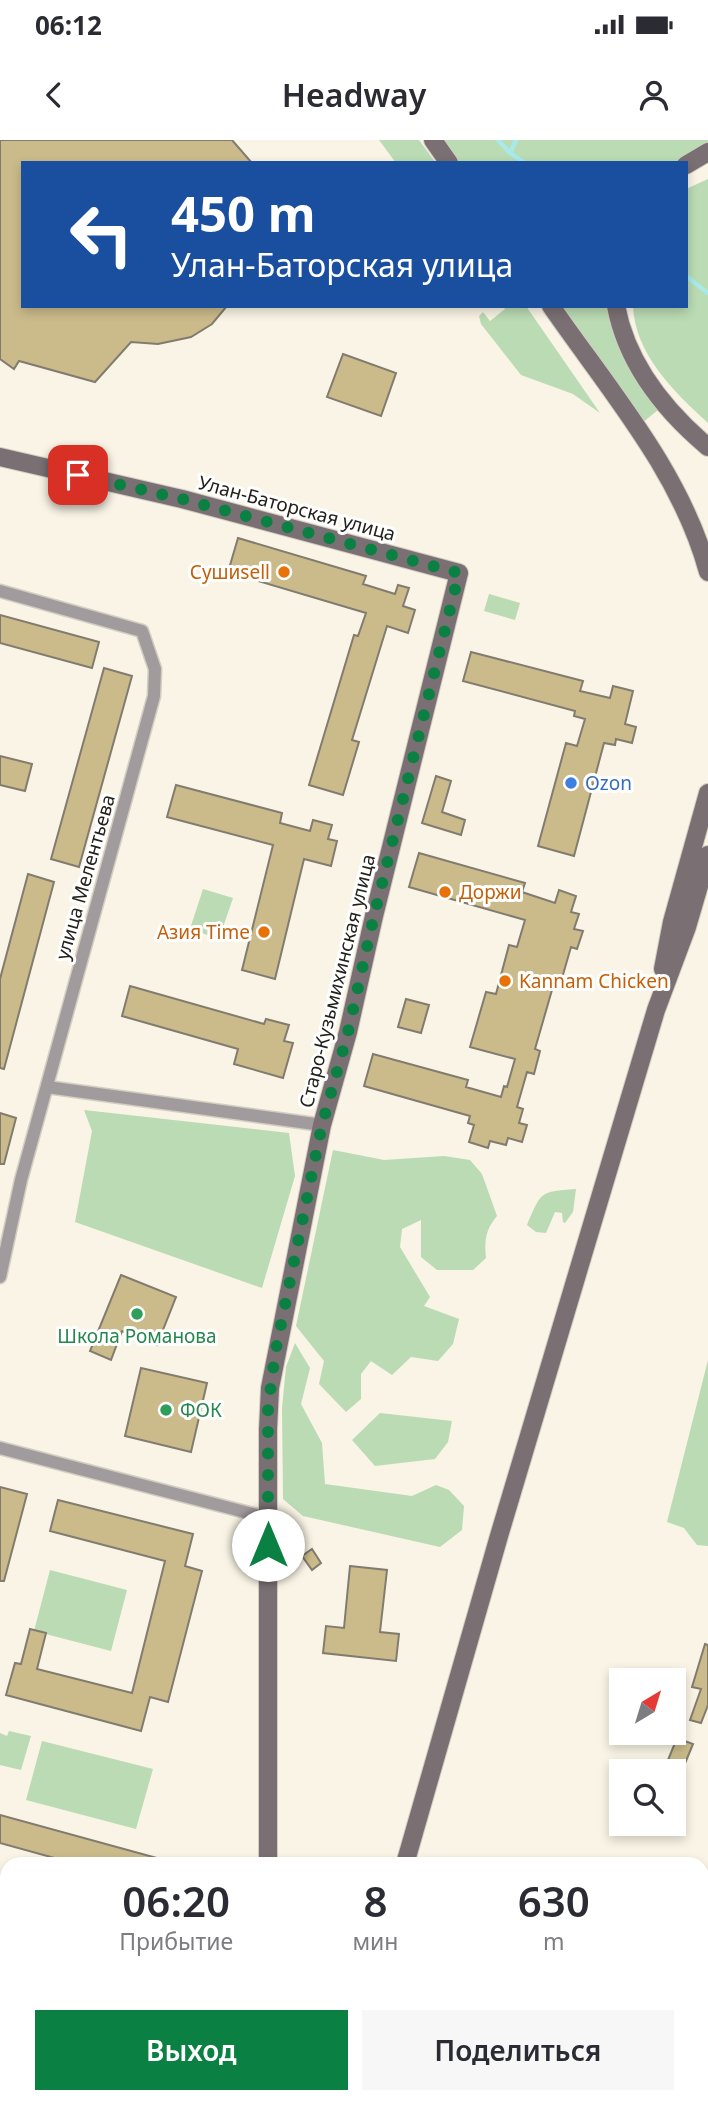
<!DOCTYPE html>
<html lang="ru">
<head>
<meta charset="utf-8">
<style>
  body { margin:0; font-family:"Noto Sans",sans-serif; background:#f7f7f7; color:#2b2b33; height:100vh; display:flex; flex-direction:column; font-size:26px; white-space:nowrap }
  * { box-sizing:border-box; margin:0 }
  p { font-size:23px; color:#7c7c81 }
  .icon { flex:none; width:38px; height:38px; fill:none; stroke:currentColor; stroke-width:2; stroke-linecap:round; stroke-linejoin:round }
  .map { position:relative; flex:1; overflow:hidden }
  .side { position:absolute; left:0px; top:1717px; width:709px; height:247px; display:flex; flex-direction:column; background:#fff; border-radius:21px 21px 0 0; box-shadow:0 4px 10px #0003 }
  .side>* { flex:none }
  .banner { position:absolute; left:21px; top:21px; width:667px; height:147px; border-radius:0px; box-shadow:0 4px 10px #0003; background:#1a4fa0; color:#fff; overflow:hidden }
  .needle { width:46px; rotate:38deg }
  .controls { position:absolute; left:609px; top:1528px; display:grid; gap:14px }
  .controls a { display:grid; place-items:center; width:77px; height:77px; border-radius:0px; background:#fff; box-shadow:0 4px 10px #0003; font-size:35px }
  .pin { position:absolute; display:grid; place-items:center; width:60px; height:60px; color:#fff; margin:-30px; border-radius:14px; box-shadow:0 4px 10px #0006 }
  .me { position:absolute; width:77px; margin:-38px; rotate:0deg; stroke-linejoin:round; filter:drop-shadow(0 0 5px #0008) }
  .turn { display:flex; align-items:center; gap:24px; height:147px; padding:0 35px; font-size:32px }
  .turn .icon { width:91px; height:91px; stroke-width:2.5 }
  .turn b { display:block; font-size:49px; line-height:60px }
  .eta { display:flex; justify-content:space-evenly; align-items:center; height:119px; text-align:center }
  .eta b { font-size:42px; font-weight:600; line-height:49px }
  .action { display:flex; gap:14px; margin-top:auto; padding:14px 35px }
  .action a { flex:1; height:80px; border-radius:0px; background:#0b8043; color:#fff; font-size:28px; font-weight:600; line-height:80px; text-align:center }
  .action a+a { background:#f7f7f7; color:#2b2b33 }
  .status { display:flex; justify-content:space-between; align-items:center; height:49px; padding:0 35px; background:#fff; direction:ltr }
  .status svg { height:19px; fill:currentColor }
  header { display:flex; justify-content:space-between; align-items:center; height:91px; padding:0 35px; background:#fff; font-size:32px; font-weight:600 }
  .map>svg:first-child { display:block }
  .green { fill:#badbb3 }
  .lines { fill:none; stroke-linecap:round; stroke-linejoin:round }
  .stream { stroke:#a8eaea; stroke-width:4.5 }
  .building { fill:#cbbb8b; stroke:#817c6f; stroke-width:2 }
  .street-casing { stroke:#d2cec1; stroke-width:15 }
  .secondary-casing { stroke:#d2cec1; stroke-width:20 }
  .street { stroke:#a29b9e; stroke-width:12 }
  .secondary { stroke:#7a7074; stroke-width:18 }
  .route { stroke:#0b8043; stroke-width:12; stroke-dasharray:0 21.6 }
  .food-dot { fill:#e8710a; stroke:#fff; stroke-width:2.5 }
  .shop-dot { fill:#3f7fe0; stroke:#fff; stroke-width:2.5 }
  .leisure-dot { fill:#2e9e5b; stroke:#fff; stroke-width:2.5 }
  .labels { text-anchor:middle; stroke-width:6; stroke-linejoin:round; paint-order:stroke }
  .street-label { font-size:19px; fill:#23211b; stroke:#fff }
  .food-label { font-size:19px; fill:#c56008; stroke:#fff; text-anchor:end }
  .shop-label { font-size:19px; fill:#366cbe; stroke:#fff; text-anchor:start }
  .leisure-label { font-size:19px; fill:#27864d; stroke:#fff }
</style>
</head>
<body>
<div class="status"><b>06:12</b><svg viewBox="0 0 49 12"><path d="M0 12V9h3v3zM5 12V6h3v6zM10 12V3h3v9zM15 12V0h3v12zM26 1h20v11H26zM47 4h2v5h-2z"/></svg></div>
<header><svg class="icon" aria-label="back" viewBox="0 0 24 24"><path d="M15 5l-7 7 7 7"/></svg>Headway<svg class="icon" aria-label="person" viewBox="0 0 24 24"><circle cx="12" cy="8" r="4"/><path d="M4 21q1-7 8-7t8 7"/></svg></header>
<div class="map">
<svg width="708" height="1963" viewBox="0 0 708 1963">
  <rect width="100%" height="100%" fill="#f9f4e5"/>
  <path class="green" d="M379,0H419L436,23H396Z
    M443,0H708V6L680,23H459Z
    M708,39V283C674,252 635,214 633,166H686V49Z
    M503,166H526L600,273L573,254L521,235L481,184L479,176L483,172L490,181L505,169Z
    M560,166H609L632,232L658,270L642,283Z
    M489,454L520,463L515,480L484,471Z
    M203,749L233,758L219,799L190,789Z
    M84,970L289,993L295,1036L262,1148L75,1082L92,991Z
    M333,1010L384,1020L444,1016L470,1020L482,1034L497,1076C486,1089 484,1100 486,1118L473,1130H437L421,1117V1080L402,1089L400,1107L430,1157L424,1166L459,1179L453,1204L438,1221L411,1217L392,1235L371,1221L361,1234V1259L346,1272L319,1244L324,1221L296,1186Z
    M576,1049L573,1072L565,1083L563,1082L562,1073L555,1072L546,1093L536,1092L527,1085C542,1051 539,1052 576,1049Z
    M295,1203L310,1228L301,1264L322,1303L325,1344L412,1356L436,1345L449,1350L464,1366L462,1390L440,1407L303,1376L283,1359L282,1268L286,1227Z
    M708,1220V1406L697,1405L684,1388L667,1382Z
    M380,1273L452,1281L448,1302L435,1319L375,1326L352,1300Z
    M50,1430L127,1450L111,1511L34,1491Z
    M9,1591L31,1596L21,1630L0,1625V1593L7,1596Z
    M42,1601L153,1629L136,1689L26,1660Z"/>
  <g class="lines">
    <path class="stream" d="M498,0L510,13L525,23
      M510,13L516,0
      M686,136L708,153"/>
  </g>
  <path class="building" d="M0,0H232L252,23H23V166H227L212,184L191,197L158,204L131,202L95,242L19,221L14,229L0,219Z
    M343,214L396,233L381,276L327,257Z
    M238,398L366,436L363,444L395,454L398,445L409,448L403,466L415,470L408,493L387,486L352,600L359,602L343,655L309,645L354,495L358,496L366,473L228,432Z
    M0,475L99,502L92,528L0,503Z
    M471,512L583,541L580,551L610,558L613,546L633,551L625,584L636,587L632,603L616,599L615,605L604,603L574,716L538,706L566,603L577,606L585,579L574,576L575,571L463,541Z
    M104,528L132,536L79,727L51,719Z
    M0,616L32,624L25,651L0,645Z
    M436,636L451,641L442,672L465,680L461,695L422,683Z
    M176,645L282,673L280,683L310,691L313,680L332,685L328,699L337,701L331,726L304,719L275,839L242,830L273,705L167,677Z
    M419,713L525,743L522,752L555,763L559,750L576,756L571,772L579,774L574,789L583,791L577,809L571,807L560,845L554,843L535,909L540,911L534,934L527,932L517,967L523,969L519,983L527,985L522,1002L508,998L506,1005L490,1001L488,1008L469,1002L474,985L468,983L470,976L364,946L373,914L468,940L466,947L501,957L504,946L507,947L515,919L470,907L486,852L496,854L509,805L517,807L525,780L409,747Z
    M28,734L54,742L4,929L0,928V839Z
    M130,846L264,884L266,879L289,885L284,901L293,903L283,938L234,924L238,909L122,876Z
    M406,859L429,865L421,893L398,887Z
    M0,973L16,978L4,1024H0Z
    M121,1135L176,1157L157,1205L122,1191L111,1220L90,1211Z
    M141,1228L207,1243L191,1312L125,1296Z
    M0,1347L27,1354L4,1441H0Z
    M58,1360L193,1394L185,1426L202,1431L168,1562L150,1557L141,1591L6,1555L15,1523L21,1524L30,1489L46,1493L37,1529L132,1553L165,1421L50,1391Z
    M312,1409L321,1423L312,1430L302,1416Z
    M350,1426L387,1430L380,1492L399,1494L396,1521L323,1513L326,1486L344,1488Z
    M705,1504L708,1505V1565L701,1583L690,1580L701,1549L692,1547Z
    M677,1598L693,1604L684,1626L668,1620Z
    M0,1675L164,1720L163,1724H76L0,1703Z"/>
  <g class="lines">
    <defs>
      <path id="street" d="M0,451L142,491L155,529L154,556L21,1040L0,1137
        M47,947L322,985
        M0,1308L268,1378"/>
      <path id="secondary" d="M433,0L449,23
        M686,25L708,12
        M551,166C609,250 681,332 708,432
        M616,166C627,224 664,270 708,307
        M0,317L182,359L459,433L374,776L348,892L322,985L270,1248L268,1289V1724
        M663,829L672,782L708,653
        M405,1724L499,1396L656,870L687,787L708,715
        M258,1963V1956
        M333,1963L335,1956"/>
    </defs>
    <use href="#street" class="street-casing"/>
    <use href="#secondary" class="secondary-casing"/>
    <use href="#street" class="street"/>
    <use href="#secondary" class="secondary"/>
  </g>
  <g class="lines">
    <path class="route" d="M78,335L182,359L459,433L374,776L348,892L322,985L275,1214L268,1269V1405"/>
  </g>
  <g class="food-dot">
    <circle cx="284" cy="432" r="7"/>
    <circle cx="445" cy="752" r="7"/>
    <circle cx="264" cy="792" r="7"/>
    <circle cx="505" cy="841" r="7"/>
  </g>
  <circle class="shop-dot" cx="571" cy="643" r="7"/>
  <g class="leisure-dot">
    <circle cx="137" cy="1174" r="7"/>
    <circle cx="166" cy="1270" r="7"/>
  </g>
  <g class="labels">
    <g class="street-label">
      <text transform="translate(297 368) rotate(15)" y="7">Улан-Баторская улица</text>
      <text transform="translate(85 737) rotate(-74)" y="7">улица Мелентьева</text>
      <text transform="translate(337 841) rotate(-76)" y="7">Старо-Кузьмихинская улица</text>
    </g>
    <g class="food-label">
      <text x="270" y="439">Сушиsell</text>
      <text x="459" y="759" text-anchor="start">Доржи</text>
      <text x="250" y="799">Азия Time</text>
      <text x="519" y="848" text-anchor="start">Kannam Chicken</text>
    </g>
    <g class="shop-label">
      <text x="585" y="650">Ozon</text>
    </g>
    <g class="leisure-label">
      <text x="137" y="1203">Школа Романова</text>
      <text x="180" y="1277" text-anchor="start">ФОК</text>
    </g>
  </g>
</svg>
<div class="controls">
<a><svg class="needle" viewBox="-14 -14 28 28"><path d="M0-13l5 13h-10z" fill="#e53935"/><path d="M0 13l5-13h-10z" fill="#7c7c81"/></svg></a>
<a><svg class="icon" aria-label="search" viewBox="0 0 24 24"><circle cx="10" cy="10" r="6"/><path d="M15 15l6 6"/></svg></a>
</div>
<div class="pin" style="left:78px;top:335px;background:#d93025"><svg class="icon" aria-label="arrive" viewBox="0 0 24 24"><path d="M6 21V4h12l-3 4 3 4H6"/></svg></div>
<svg class="me" style="left:268px;top:1405px" viewBox="-20 -20 40 40"><circle r="19" fill="#fff"/><path d="M0-13L10 11 0 6-10 11z" fill="#0b8043"/></svg>
<div class="banner">
<div class="turn"><svg class="icon" aria-label="left" viewBox="0 0 24 24"><path d="M17 20v-9H6M10 6l-5 5 5 5"/></svg><div><b>450 m</b>Улан-Баторская улица</div></div>
</div>
<section class="side">
<div class="eta">
<div><b>06:20</b><p>Прибытие</p></div>
<div><b>8</b><p>мин</p></div>
<div><b>630</b><p>m</p></div>
</div>
<div class="action"><a>Выход</a><a>Поделиться</a></div>
</section>
</div>
</body>
</html>
